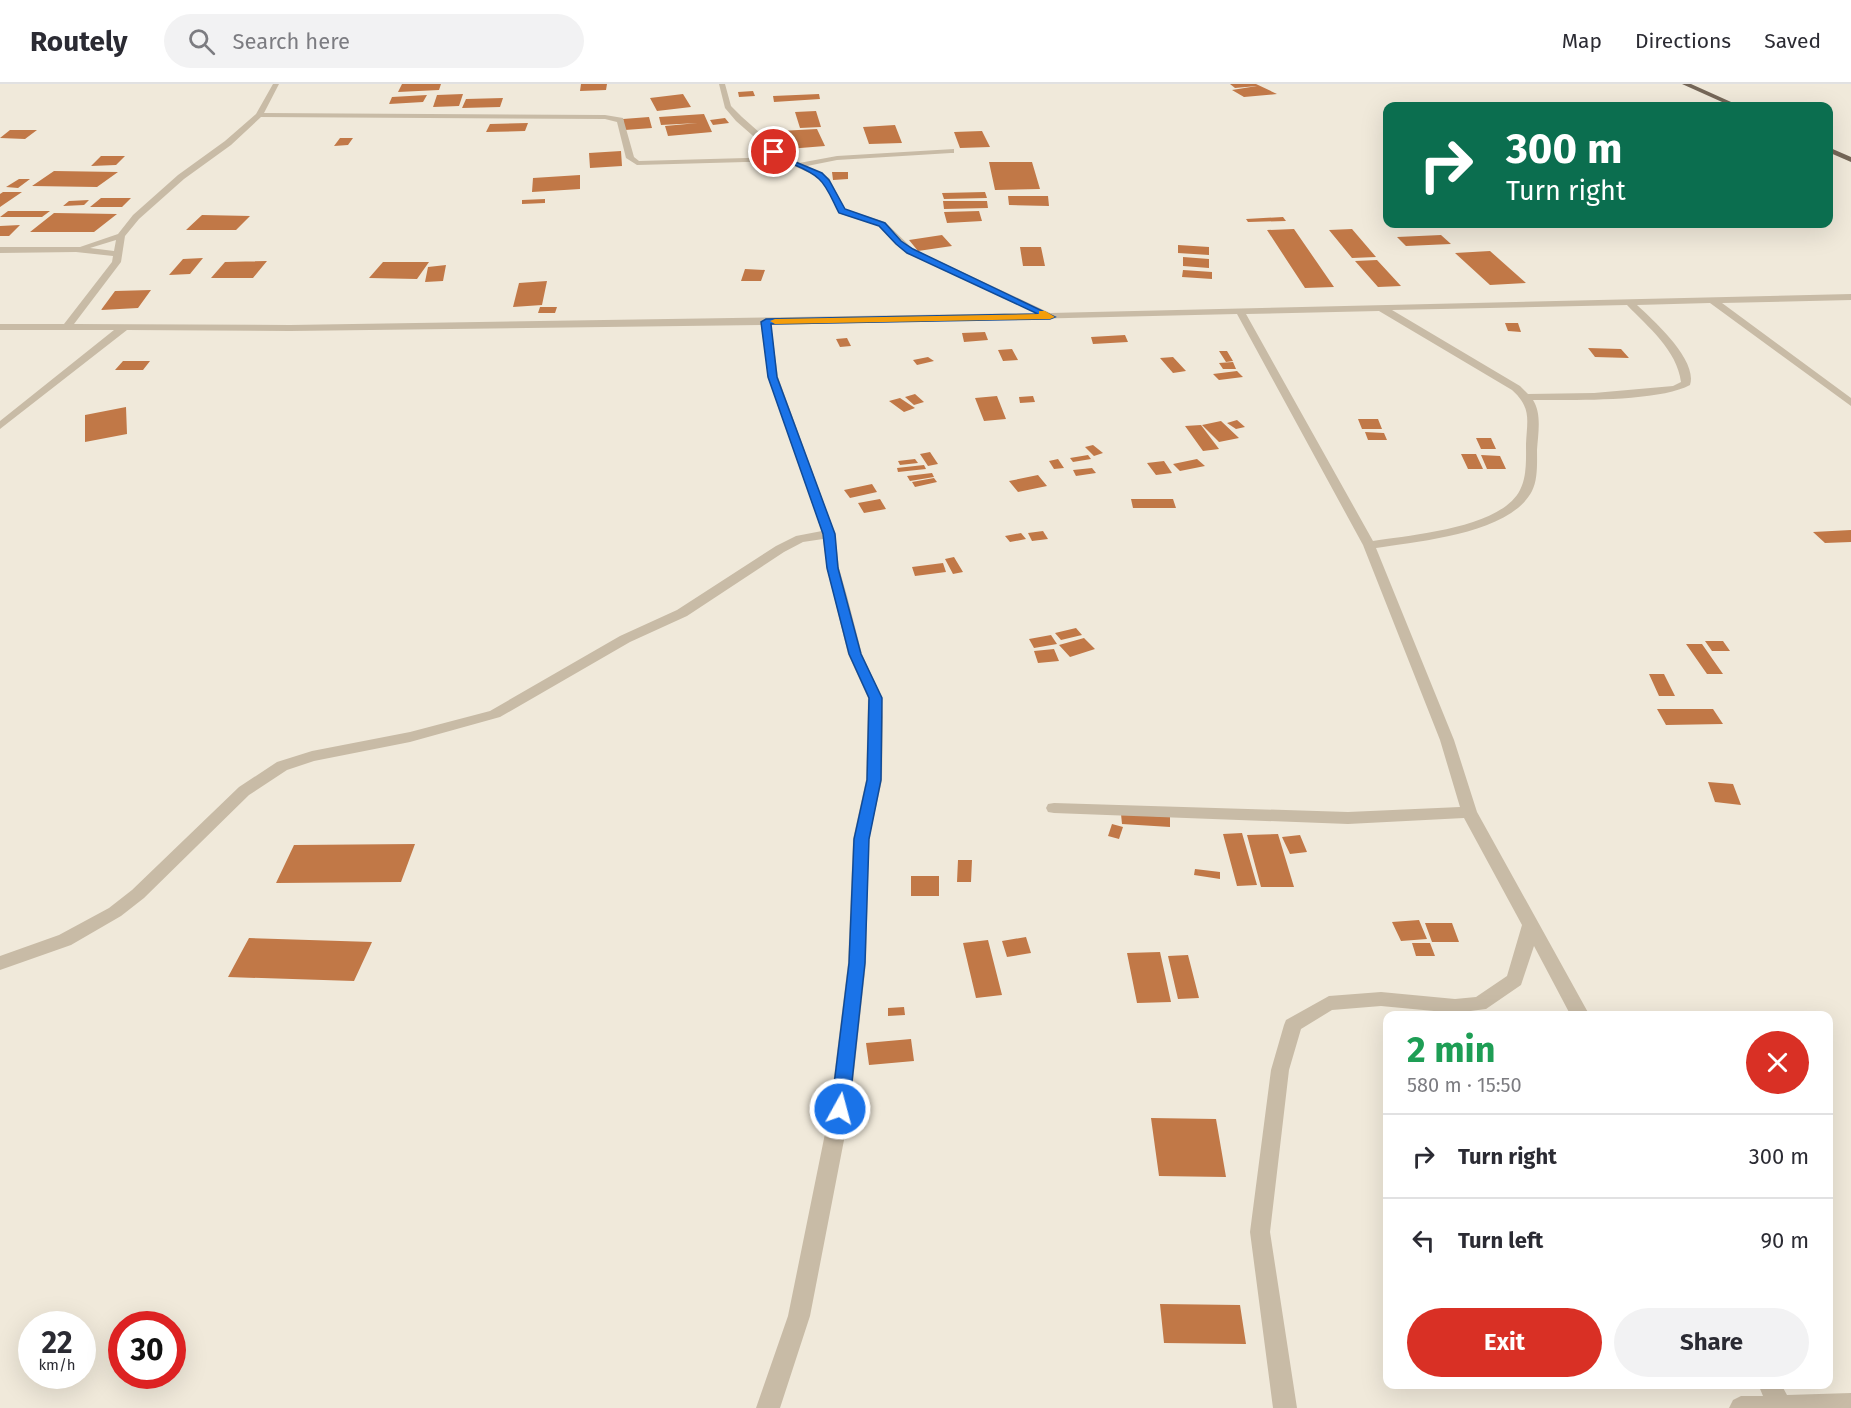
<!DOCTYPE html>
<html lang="en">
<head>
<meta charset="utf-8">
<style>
  body { margin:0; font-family:"Fira Sans",sans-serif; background:#f2f2f3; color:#2b2b33; height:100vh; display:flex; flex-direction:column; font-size:22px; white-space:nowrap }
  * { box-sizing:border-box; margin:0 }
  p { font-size:20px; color:#7c7c81 }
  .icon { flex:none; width:33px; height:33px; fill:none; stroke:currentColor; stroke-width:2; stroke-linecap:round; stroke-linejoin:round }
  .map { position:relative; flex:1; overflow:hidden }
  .drawer { position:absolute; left:1383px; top:927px; width:450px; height:378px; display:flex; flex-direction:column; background:#fff; border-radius:12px; box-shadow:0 6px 24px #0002 }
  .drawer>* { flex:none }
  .hud { position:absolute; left:1383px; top:18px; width:450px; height:126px; border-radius:12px; box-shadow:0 6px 24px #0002; background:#0b6e4f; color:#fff; overflow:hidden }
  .speed { position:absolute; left:18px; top:1227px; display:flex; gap:12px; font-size:30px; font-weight:700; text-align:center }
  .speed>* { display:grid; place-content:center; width:78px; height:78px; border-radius:50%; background:#fff; box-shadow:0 6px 24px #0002; line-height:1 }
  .speed small { font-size:15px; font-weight:400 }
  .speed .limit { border:9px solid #d22; background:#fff; color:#111 }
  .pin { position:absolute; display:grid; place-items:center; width:51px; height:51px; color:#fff; margin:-26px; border:3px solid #fff; border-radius:50%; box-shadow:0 2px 6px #0007 }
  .me { position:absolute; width:66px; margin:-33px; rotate:7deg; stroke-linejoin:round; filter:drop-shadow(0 0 4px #0008) }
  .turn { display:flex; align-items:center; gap:21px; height:126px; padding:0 24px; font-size:27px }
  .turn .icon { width:78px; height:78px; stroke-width:2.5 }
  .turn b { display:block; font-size:42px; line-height:51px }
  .round { display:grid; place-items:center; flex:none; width:63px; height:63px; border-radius:32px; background:#f2f2f3 }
  .overview { display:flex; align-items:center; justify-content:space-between; height:102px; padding:0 24px }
  h1 { font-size:36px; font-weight:700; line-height:45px; color:#1e9e55 }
  .action { display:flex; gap:12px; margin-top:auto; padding:12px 24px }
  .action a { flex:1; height:69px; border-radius:36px; background:#d93025; color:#fff; font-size:24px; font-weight:700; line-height:69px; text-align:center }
  .action a+a { background:#f2f2f3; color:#2b2b33 }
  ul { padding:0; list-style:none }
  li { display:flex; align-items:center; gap:18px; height:84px; padding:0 24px; border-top:2px solid #e1e1e2 }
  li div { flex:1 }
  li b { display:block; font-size:22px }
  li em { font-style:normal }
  header { display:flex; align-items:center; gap:36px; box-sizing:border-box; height:84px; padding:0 30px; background:#fff; border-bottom:2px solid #e1e1e2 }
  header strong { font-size:28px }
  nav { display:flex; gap:33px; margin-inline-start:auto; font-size:21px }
  .search { width:420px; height:54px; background:#f2f2f3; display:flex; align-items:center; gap:15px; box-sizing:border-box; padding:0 21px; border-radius:33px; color:#7c7c81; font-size:22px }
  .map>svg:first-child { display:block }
  .building { fill:#c17847 }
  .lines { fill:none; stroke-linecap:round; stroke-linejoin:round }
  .minor { fill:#c8bba6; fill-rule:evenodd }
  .primary { fill:#756758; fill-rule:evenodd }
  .route { fill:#1a73e8; stroke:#114b97; stroke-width:1.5 }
  .slow { fill:#f59e0b }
</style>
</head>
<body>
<header>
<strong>Routely</strong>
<div class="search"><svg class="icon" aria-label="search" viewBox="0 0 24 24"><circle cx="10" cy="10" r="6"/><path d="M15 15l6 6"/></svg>Search here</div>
<nav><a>Map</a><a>Directions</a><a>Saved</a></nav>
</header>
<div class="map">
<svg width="1851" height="1324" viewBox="0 0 1851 1324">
  <rect width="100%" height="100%" fill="#f0e9da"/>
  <path class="building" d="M402,0H441L439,6L398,8Z
    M581,0H607L606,6L580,7Z
    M1230,0H1256L1277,10L1244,13L1232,6L1257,2L1235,4Z
    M753,7L755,12L739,13L738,8Z
    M463,10L459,22L433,23L437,11Z
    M683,10L691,23L657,27L650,14Z
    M819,10L820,15L774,18L773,12Z
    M427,11L423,18L389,20L392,13Z
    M503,14L500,23L462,24L466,15Z
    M816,27L821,43L800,44L795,28Z
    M704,30L712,48L668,52L665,42L698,39L661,41L659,33Z
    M649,33L652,44L625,46L623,35Z
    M725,34L729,39L713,41L710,36Z
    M528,39L525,47L486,48L490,40Z
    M895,41L902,59L869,60L863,43Z
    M817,45L825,62L788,65L780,47Z
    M10,46H37L25,55L0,54Z
    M982,47L990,63L960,64L954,48Z
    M340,54H353L348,61L334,62Z
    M621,67L622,82L590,84L589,69Z
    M101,72H125L116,81L91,82Z
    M989,78H1032L1040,105L995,106Z
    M54,87L118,88L97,103L32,102Z
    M832,88H848V95L833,96Z
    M580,91V105L532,108L533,94Z
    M19,95H30L18,104L6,103Z
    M3,108H22L0,123V110Z
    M985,108L987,114L944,115L942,109Z
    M1008,112H1048L1049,122L1009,121Z
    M101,114H131L122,123H90Z
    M545,115V119L522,120V116Z
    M89,116L84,121L63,122L69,117Z
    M943,117H987L988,124L944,125Z
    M8,127H50L42,133H0Z
    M979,127L982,137L947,139L944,128Z
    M54,129L117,130L94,148H30Z
    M202,131L250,132L236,146H186Z
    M1283,133L1286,137L1248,138L1246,135Z
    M20,141L9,152H0V142Z
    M1294,145L1334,203L1305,204L1267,146Z
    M1352,145L1376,173L1352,174L1329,146Z
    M942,151L952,162L918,167L909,156Z
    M1441,151L1451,160L1406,162L1397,153Z
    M1178,161L1209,163V171L1178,169Z
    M1020,163H1041L1045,182H1023Z
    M1490,167L1526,199L1490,201L1455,169Z
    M1183,173L1209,175V184L1183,182Z
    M203,174L190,190L169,191L183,175Z
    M1377,176L1401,202L1378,203L1355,177Z
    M267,177L253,194H211L225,178Z
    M383,178H429L417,195L369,194Z
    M446,181L443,197L425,198L428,183Z
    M745,185L765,186L761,197H741Z
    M1183,186L1212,188V195L1182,193Z
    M547,197L542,221L513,223L519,199Z
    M151,206L138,224L101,226L115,207Z
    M540,223H557L555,229H538Z
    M1505,239H1518L1521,248L1508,247Z
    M985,248L988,256L964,258L962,249Z
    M1125,251L1128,258L1093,260L1091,253Z
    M847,254L851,262L840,263L836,255Z
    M1588,264L1621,265L1629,274L1595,273Z
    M1012,265L1018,276L1003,277L998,266Z
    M1219,267H1227L1233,277L1226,278Z
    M928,273L934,277L917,281L913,276Z
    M1173,273L1186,287L1173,289L1160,274Z
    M123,277H150L143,286H115Z
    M1233,278L1236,285H1223L1219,279Z
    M1237,287L1243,293L1219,296L1213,290Z
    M915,310L924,318L914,321L905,313Z
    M997,312L1006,335L984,337L975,314Z
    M1033,312L1035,318L1020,319L1019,313Z
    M900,314L915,324L904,328L889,317Z
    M126,323L127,350L85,358V331Z
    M1358,335H1378L1382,345H1362Z
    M1237,336L1245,343L1236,345L1227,339Z
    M1221,337L1239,354L1219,358L1202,341Z
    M1201,341L1219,365L1203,367L1185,342Z
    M1365,348L1384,349L1387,356H1368Z
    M1476,354H1491L1496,365H1481Z
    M1093,361L1103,369L1094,372L1085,363Z
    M930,368L938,380L928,382L920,370Z
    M1461,370H1476L1483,385H1468Z
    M1088,371L1091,375L1073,378L1070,374Z
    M1481,371L1500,372L1506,385H1487Z
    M915,375L918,379L900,381L898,377Z
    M1058,375L1064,384L1054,385L1049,377Z
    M1197,375L1205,382L1180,387L1173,380Z
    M1164,377L1172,389L1156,391L1147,379Z
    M924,381L926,385L898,388L897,384Z
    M1092,384L1096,389L1076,392L1073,386Z
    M932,389L934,393L910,397L907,392Z
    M1038,391L1047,402L1018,408L1009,397Z
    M934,394L937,398L915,403L912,398Z
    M872,400L877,408L850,414L844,406Z
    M880,415L886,425L864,429L858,419Z
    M1131,415H1173L1176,424H1133Z
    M1851,446V458L1825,459L1813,448Z
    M1043,447L1048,455L1032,457L1028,449Z
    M1021,449L1026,455L1010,458L1005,452Z
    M954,473L963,488L953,490L945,475Z
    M943,479L946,488L915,492L912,483Z
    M1076,544L1082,551L1061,556L1055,549Z
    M1051,551L1057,560L1034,564L1029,555Z
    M1084,554L1095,565L1070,573L1059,561Z
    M1705,557H1723L1730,567H1712Z
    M1686,560H1702L1723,590H1707Z
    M1054,565L1059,577L1038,579L1034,567Z
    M1649,590H1664L1675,612H1659Z
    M1657,625H1713L1723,640L1666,641Z
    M1708,698L1733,700L1741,721L1715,718Z
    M1121,730L1170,733V743L1122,740Z
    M1112,740L1123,743L1119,755L1108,752Z
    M1242,749L1257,801L1237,802L1223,750Z
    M1278,750L1294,803H1261L1247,751Z
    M1300,751L1307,768L1290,770L1282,753Z
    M415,760L401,798L276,799L294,761Z
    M958,776H972L971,798H957Z
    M1195,785L1220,788V795L1194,791Z
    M911,792H939V812H911Z
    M1419,836L1427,855L1401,857L1392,838Z
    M1425,839H1452L1459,858H1432Z
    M1026,853L1031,869L1007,873L1002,857Z
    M249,854L372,858L354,897L228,893Z
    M988,856L1002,911L976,914L963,859Z
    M1412,859H1430L1435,872H1416Z
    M1160,868L1171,918L1137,919L1127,869Z
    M1188,871L1199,914L1178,915L1168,872Z
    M904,923L905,931L888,932V924Z
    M911,955L914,977L869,981L866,959Z
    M1151,1034L1216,1035L1226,1093L1159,1092Z
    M1160,1220L1240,1221L1246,1260L1164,1259Z"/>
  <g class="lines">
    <path class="minor" d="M273,0H279L264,29L605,31L623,34L634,73L639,77L777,73L736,37L725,24L719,0H725L731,22L742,33L787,73L799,79L837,72L954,65V69H951L837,76L807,82L829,94L845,125L885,138L913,165L1050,229L1851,210V216L1722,219L1851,314V322L1710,219L1637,221C1654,237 1698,276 1690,301C1659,318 1571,316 1533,316C1542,330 1538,350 1537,366C1537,379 1538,395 1532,407C1510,450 1419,457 1376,464L1454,656L1477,728L1590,932H1571L1534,862L1521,901L1486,925L1455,929L1381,922L1332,926L1301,945L1289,986L1270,1148L1297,1324H1273L1250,1148L1271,986L1284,941L1286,936L1329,912L1381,908L1455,915L1476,913L1507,892L1522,841L1464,734L1348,740L1054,729L1048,728L1046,724L1048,720L1054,719L1348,728L1460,723L1440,656L1363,461L1237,230L771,241L778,293L835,450L839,484L847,512L862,570L882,614L883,633L882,696L869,755L866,879L850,1025L810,1232L780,1324H756L788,1232L830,1025L848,879L853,755L866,696L868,614L848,570L827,484L823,455L803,458L784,468L687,532L630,558L500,633L410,658L314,677L287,686L249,711L144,814L121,832L71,861L0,886V872L59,851L109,824L132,806L239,703L277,678L312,667L410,648L490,627L620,552L677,526L776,462L796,452L822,447L768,293L761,241L290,247L127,246L0,345V337L114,246H0V240H64L112,178L113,172L76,168L0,169V163H80L118,150L133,131L178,91L225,57L256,30ZM261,33L605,35L617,38L626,74L637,81L783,77L816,92L823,97L839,129L879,142L907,169L1036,229L290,241L74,240L121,178L125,152L139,135L184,95L231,61ZM116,156L114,167L90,164ZM1627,221C1648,243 1677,266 1681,298L1673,302L1594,309L1528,310L1520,302L1392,226ZM1379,227L1512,306C1532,324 1527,336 1526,360C1526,374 1527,393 1520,406C1501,444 1411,451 1373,457L1246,230Z
      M1758,1300H1781L1787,1311L1851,1309V1324H1729L1733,1316L1741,1312H1763Z"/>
    <path class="primary" d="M1682,0H1691L1740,22H1731Z
      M1828,63L1851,73V78L1828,68Z"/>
  </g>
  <path class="route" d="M772,66H777L786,74L822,89L829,96L845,125L885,139L901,157L913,165L1055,233L1050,235L771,240L777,293L835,450L838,484L861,570L882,614L881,696L869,755L865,879L849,1025L846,1030L840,1032L834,1030L831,1025L849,879L854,755L867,696L869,614L849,570L827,484L823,450L768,293L761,238L766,235L1038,230L907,169L896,160L879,142L839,129C833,118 828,103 819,95C807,83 786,80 772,69Z"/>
  <path class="slow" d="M1039,227H1045L1055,233L1050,235L775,240L770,237L775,235L1039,230Z"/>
</svg>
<div class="speed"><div>22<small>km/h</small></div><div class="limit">30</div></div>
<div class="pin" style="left:774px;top:68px;background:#d93025"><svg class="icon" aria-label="arrive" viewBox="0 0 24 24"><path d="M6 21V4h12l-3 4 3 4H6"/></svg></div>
<svg class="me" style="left:840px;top:1025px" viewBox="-20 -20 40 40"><circle r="17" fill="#1a73e8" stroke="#fff" stroke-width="3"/><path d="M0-11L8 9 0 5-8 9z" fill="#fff"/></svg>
<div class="hud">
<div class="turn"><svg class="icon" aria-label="right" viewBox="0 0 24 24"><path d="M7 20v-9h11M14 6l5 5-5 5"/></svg><div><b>300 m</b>Turn right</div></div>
</div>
<section class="drawer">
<div class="overview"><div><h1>2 min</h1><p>580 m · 15:50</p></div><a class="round" style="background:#d93025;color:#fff"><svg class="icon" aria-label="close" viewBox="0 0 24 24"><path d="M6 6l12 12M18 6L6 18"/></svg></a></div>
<ul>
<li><svg class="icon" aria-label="right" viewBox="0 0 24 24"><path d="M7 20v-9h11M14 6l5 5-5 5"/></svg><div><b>Turn right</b></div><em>300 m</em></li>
<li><svg class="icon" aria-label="left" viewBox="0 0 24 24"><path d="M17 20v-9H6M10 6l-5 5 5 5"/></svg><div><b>Turn left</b></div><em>90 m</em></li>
</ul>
<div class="action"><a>Exit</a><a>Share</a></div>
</section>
</div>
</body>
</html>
